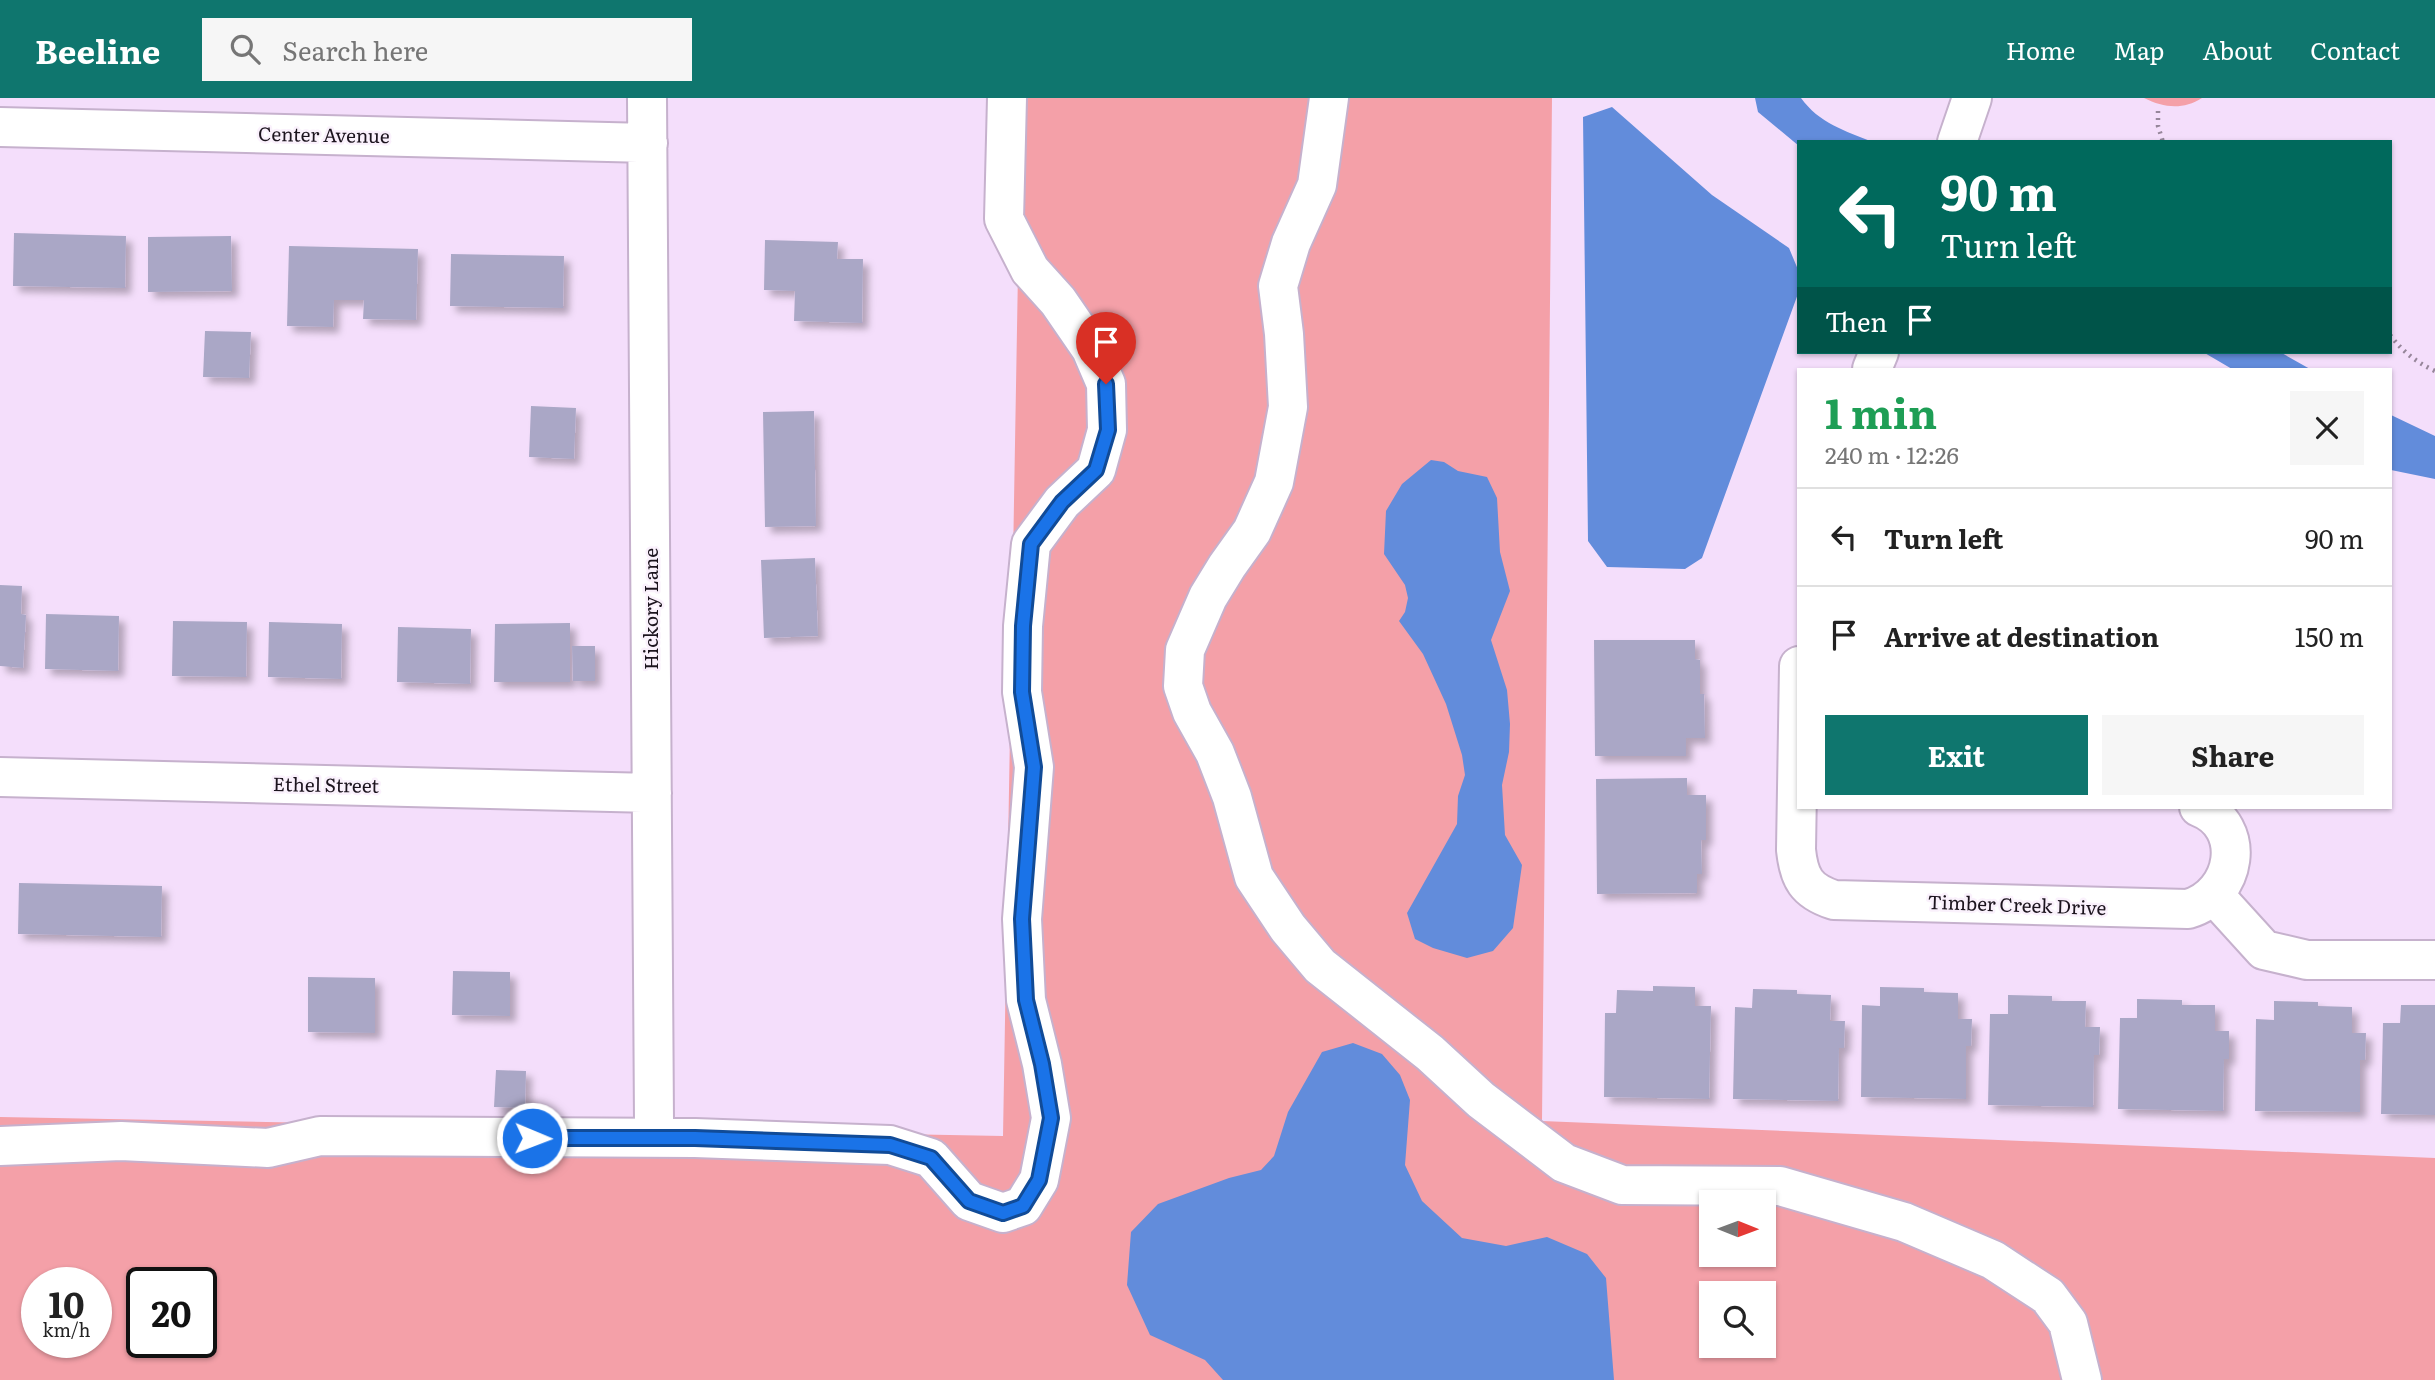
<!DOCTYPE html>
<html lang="en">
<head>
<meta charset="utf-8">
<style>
  body { margin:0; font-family:Literata,serif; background:#f6f6f6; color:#222; height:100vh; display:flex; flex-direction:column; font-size:26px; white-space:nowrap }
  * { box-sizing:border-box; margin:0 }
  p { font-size:23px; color:#767676 }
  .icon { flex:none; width:38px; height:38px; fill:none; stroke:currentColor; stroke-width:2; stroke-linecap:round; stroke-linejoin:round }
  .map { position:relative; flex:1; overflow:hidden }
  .side { position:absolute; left:1797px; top:270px; width:595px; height:441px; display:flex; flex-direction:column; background:#fff; border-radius:0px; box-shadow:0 2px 5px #0004 }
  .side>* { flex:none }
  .guide { position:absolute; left:1797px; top:42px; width:595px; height:214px; border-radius:0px; box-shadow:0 2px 5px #0004; background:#00695c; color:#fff; overflow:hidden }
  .needle { width:46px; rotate:91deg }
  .fabs { position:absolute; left:1699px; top:1092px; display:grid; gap:14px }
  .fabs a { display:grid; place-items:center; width:77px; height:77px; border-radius:0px; background:#fff; box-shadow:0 2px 5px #0004; font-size:35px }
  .speed { position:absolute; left:21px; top:1169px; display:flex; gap:14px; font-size:35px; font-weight:700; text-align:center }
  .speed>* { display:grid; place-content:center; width:91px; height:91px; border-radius:50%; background:#fff; box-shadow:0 2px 5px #0004; line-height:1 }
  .speed small { font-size:18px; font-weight:400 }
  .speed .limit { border:4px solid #111; border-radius:10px; background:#fff; color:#111 }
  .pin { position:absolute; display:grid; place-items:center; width:60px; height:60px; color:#fff; margin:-72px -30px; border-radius:50% 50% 50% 0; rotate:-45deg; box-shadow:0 0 7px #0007 }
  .pin .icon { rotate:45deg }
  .me { position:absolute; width:77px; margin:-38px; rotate:91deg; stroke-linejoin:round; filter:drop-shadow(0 0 5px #0008) }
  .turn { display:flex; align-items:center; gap:24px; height:147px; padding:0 28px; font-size:32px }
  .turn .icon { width:91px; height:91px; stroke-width:2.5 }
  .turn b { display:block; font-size:49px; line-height:60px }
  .then { display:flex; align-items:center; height:66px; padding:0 28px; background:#0003; gap:14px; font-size:26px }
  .round { display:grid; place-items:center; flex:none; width:74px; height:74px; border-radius:0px; background:#f6f6f6 }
  .headline { display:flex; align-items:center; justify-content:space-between; height:119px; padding:0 28px }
  h1 { font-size:42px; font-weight:700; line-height:52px; color:#1e9e55 }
  .button { display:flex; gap:14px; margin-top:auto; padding:14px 28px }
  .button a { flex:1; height:80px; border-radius:0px; background:#0f766e; color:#fff; font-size:28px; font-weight:700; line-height:80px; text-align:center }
  .button a+a { background:#f6f6f6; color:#222 }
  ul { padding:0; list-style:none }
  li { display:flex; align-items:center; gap:21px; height:98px; padding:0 28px; border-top:2px solid #e0e0e0 }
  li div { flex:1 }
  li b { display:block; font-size:26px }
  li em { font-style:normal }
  header { display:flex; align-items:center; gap:42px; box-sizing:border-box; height:98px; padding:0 35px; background:#0f766e; color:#fff }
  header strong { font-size:33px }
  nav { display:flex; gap:38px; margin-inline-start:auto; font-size:24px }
  .search { width:490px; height:63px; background:#f6f6f6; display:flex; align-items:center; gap:18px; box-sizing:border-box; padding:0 24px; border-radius:0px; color:#767676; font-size:26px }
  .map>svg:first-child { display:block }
  .green { fill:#f4a0a8; fill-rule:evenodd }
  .water { fill:#628cdb }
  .building { fill:#aaa7c6; filter:url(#shadow) }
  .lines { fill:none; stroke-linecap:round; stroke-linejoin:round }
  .minor-casing { stroke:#c6b1cd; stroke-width:42 }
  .path { stroke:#96869a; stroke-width:4.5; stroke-dasharray:2 5; stroke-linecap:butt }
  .minor { stroke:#fff; stroke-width:38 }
  .route-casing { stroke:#114b97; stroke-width:18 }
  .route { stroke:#1a73e8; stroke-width:12 }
  .labels { text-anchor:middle; stroke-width:5; stroke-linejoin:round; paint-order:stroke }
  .street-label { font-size:19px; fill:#1c141e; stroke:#faf1fc }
</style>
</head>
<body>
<header>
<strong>Beeline</strong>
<div class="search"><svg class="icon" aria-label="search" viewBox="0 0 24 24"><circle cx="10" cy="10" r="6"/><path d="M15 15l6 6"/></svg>Search here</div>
<nav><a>Home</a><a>Map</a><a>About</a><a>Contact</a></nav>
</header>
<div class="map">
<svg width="2435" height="1282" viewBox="0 0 2435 1282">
  <defs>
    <filter id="shadow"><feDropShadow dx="6" dy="6" stdDeviation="3.5" flood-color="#0004"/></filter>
  </defs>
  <rect width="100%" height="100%" fill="#f4defb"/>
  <path class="green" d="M1021,0H1552L1542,1023L2435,1060V1282H0V1019L1003,1038ZM1712,1104H1764V1157H1712ZM37,1185H96V1244H37ZM142,1185H201V1244H142ZM1712,1195H1764V1248H1712Z
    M2144,0H2202C2183,12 2164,10 2144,0Z"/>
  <path class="water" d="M1755,0H1801C1819,25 1845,33 1873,44H1799V48L1758,14Z
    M1612,9L1712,97L1789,150L1799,174V193L1702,460L1685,471L1607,469L1588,443L1583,19Z
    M2203,254H2280L2310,271H2232Z
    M2391,317L2435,338V381L2391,372Z
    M1431,362L1444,364L1458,373L1487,379L1497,400L1500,454L1510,493L1491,542L1507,592L1510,626L1509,654L1502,687L1505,737L1522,767L1513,830L1493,853L1467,860L1433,850L1415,841L1407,815L1457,726L1458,698L1465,677L1462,657L1446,606L1423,556L1399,523L1405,514L1408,500L1405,487L1384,456L1386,413L1402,386Z
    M1353,945L1382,956L1400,977L1410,1002L1405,1067L1422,1103L1462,1140L1506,1148L1547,1139L1587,1156L1606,1180L1614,1282H1223L1205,1262L1150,1237L1127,1187L1131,1134L1158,1106L1229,1080L1261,1072L1274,1058L1288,1014L1322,954Z"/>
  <path class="building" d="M14,135L126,138L125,190L13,188Z
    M231,138L232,193L148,194V139Z
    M765,142L838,144L837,161H863L862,225L794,223L795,193L764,192Z
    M289,148L418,151L416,222L363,221L364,202H334L333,229L287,228Z
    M451,156L564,158L563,210L450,208Z
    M205,233L251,234L249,280L203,279Z
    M531,308L576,310L574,361L529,359Z
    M814,313L816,428L765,429L763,314Z
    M815,460L818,538L764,540L761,462Z
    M0,487L22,488L21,516L26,517L23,570L0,568Z
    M46,516L119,518L118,573L45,571Z
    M173,523L247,524L246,579L172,578Z
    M269,524L342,526L341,581L268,579Z
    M570,525V584H494L495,526Z
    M398,529L471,531L470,586L397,584Z
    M1594,542H1695V561L1700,562V596H1704L1705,640H1686V658H1595Z
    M572,548H595V583H573Z
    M1687,680V697H1706V742H1701L1702,776H1697V795L1597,796L1596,681Z
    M19,785L162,788L161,839L18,836Z
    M453,873L510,874V918L452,917Z
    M308,879L375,880V935L308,934Z
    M1653,888L1695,889V908H1711L1709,1001L1604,999L1605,915H1616L1617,892L1653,893Z
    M1880,889L1924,890V894L1958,895V921H1972L1971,948H1966V1001L1861,999L1862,907L1880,908Z
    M1753,891L1797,892V896L1831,897L1830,923H1845L1844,950H1839L1838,1003L1733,1001L1735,909L1752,910Z
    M2008,897L2052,898V903H2086L2085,929H2100L2099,957H2094L2093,1009L1988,1007L1990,916H2008Z
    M2137,901L2182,902V907H2215V933H2229V961H2224L2223,1013L2118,1011L2120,920H2137Z
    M2274,903L2318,904V908L2352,909V935H2366L2365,962H2360V1014L2255,1013L2256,921L2274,922Z
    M2401,907H2435V1017L2381,1016L2383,925H2400Z
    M496,972L526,973L525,1010L494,1009Z"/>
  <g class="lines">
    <defs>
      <path id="minor" d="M647,0L654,1022
        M1329,0L1317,87L1291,145L1278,188L1284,236L1288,309L1274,384L1252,433L1227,468L1208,499L1185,552L1183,588L1192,614L1215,655L1232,699L1254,779L1288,830L1320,868L1430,955L1481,1002L1564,1065L1622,1087L1780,1088L1904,1124L1993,1162L2048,1198L2068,1225L2082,1282
        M0,29L648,45
        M1957,44L1972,0
        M1872,271L1879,254
        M1799,568L1796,752C1799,780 1806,793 1834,802L2188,811C2237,797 2248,728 2199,709
        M0,679L652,695
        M2214,797L2264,852L2307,862H2435
        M0,1048L121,1043L268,1050L320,1038L695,1040L890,1047L931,1060L969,1103L1003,1115L1023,1108L1039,1082L1051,1020L1042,966L1026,902L1022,821L1034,669L1022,594L1023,528L1031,446L1062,404L1096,372L1107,332L1106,286L1091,251L1058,203L1030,172L1004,121L1007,0"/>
    </defs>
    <use href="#minor" class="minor-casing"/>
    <path class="path" d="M2158,13V28L2163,44
      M2390,237C2403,254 2416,264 2435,273"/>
    <use href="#minor" class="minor"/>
  </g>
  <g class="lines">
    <defs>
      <path id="route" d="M532,1040H695L890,1047L931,1060L969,1103L1003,1115L1023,1108L1039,1082L1051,1020L1042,966L1026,902L1022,821L1034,669L1022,594L1023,528L1031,446L1062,404L1096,372L1108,332L1106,286"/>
    </defs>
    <use href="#route" class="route-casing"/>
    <use href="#route" class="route"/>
  </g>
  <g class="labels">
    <g class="street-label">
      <text transform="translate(324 37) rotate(1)" y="7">Center Avenue</text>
      <text transform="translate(651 511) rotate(-90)" y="7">Hickory Lane</text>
      <text transform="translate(326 687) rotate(1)" y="7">Ethel Street</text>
      <text transform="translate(2017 807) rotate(2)" y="7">Timber Creek Drive</text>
    </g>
  </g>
</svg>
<div class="fabs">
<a><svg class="needle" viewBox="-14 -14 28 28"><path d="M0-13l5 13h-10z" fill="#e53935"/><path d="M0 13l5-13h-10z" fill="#767676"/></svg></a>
<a><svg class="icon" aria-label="search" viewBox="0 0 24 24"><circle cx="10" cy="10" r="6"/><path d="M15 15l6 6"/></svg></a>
</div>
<div class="speed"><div>10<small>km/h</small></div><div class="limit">20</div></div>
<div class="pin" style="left:1106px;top:286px;background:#d93025"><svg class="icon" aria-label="arrive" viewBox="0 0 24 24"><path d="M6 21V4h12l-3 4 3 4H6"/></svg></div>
<svg class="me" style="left:532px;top:1040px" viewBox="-20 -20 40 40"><circle r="17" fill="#1a73e8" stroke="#fff" stroke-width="3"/><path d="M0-11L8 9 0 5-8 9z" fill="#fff"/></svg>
<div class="guide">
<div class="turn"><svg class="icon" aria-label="left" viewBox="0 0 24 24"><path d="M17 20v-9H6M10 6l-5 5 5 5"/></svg><div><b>90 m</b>Turn left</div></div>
<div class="then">Then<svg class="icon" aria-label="arrive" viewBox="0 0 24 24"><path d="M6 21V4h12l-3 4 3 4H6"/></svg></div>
</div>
<section class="side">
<div class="headline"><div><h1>1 min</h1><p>240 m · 12:26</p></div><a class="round"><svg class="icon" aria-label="close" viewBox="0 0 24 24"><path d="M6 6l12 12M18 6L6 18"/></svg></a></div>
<ul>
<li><svg class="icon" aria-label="left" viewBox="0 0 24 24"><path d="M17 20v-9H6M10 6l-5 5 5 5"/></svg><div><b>Turn left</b></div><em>90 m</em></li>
<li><svg class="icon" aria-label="arrive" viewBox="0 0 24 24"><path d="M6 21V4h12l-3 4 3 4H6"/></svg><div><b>Arrive at destination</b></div><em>150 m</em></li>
</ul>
<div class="button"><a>Exit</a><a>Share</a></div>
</section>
</div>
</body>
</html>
